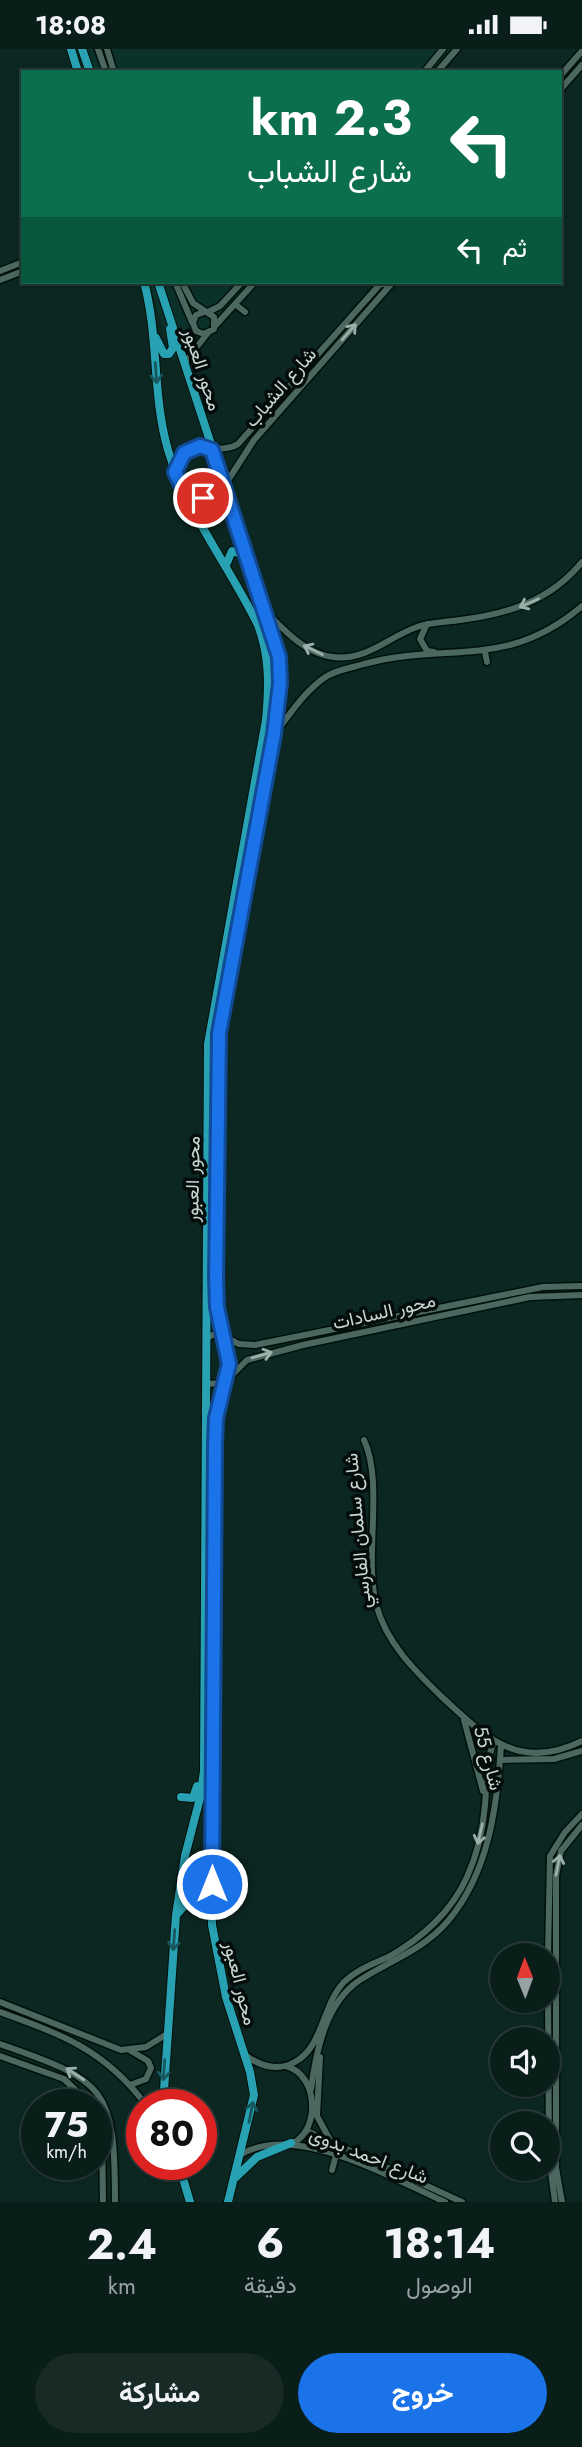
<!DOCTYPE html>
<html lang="ar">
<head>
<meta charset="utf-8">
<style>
  body { margin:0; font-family:Jost,Vazirmatn,sans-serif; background:#172a26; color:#f1f3f6; direction:rtl; height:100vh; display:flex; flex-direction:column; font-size:26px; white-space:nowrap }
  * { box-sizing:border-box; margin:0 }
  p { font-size:23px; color:#99a2a2 }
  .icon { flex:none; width:38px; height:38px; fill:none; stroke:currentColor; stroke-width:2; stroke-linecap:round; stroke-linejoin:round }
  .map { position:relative; height:2153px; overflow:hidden; direction:ltr }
  .drawer { display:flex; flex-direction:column; background:#091d19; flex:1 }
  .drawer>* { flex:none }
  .banner { position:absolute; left:21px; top:21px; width:541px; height:214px; border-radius:0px; box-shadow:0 2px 5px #0004,0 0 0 2px #293b38; direction:rtl; background:#0b6e4f; color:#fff; overflow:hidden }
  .needle { width:46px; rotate:359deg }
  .buttons { position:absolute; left:490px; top:1894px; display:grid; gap:14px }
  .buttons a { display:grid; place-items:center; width:70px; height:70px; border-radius:50%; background:#091d19; box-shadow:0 2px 5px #0004,0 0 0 2px #293b38; font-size:35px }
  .speed { position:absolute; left:21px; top:2040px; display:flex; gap:14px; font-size:35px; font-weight:700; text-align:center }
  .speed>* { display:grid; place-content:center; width:91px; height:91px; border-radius:50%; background:#091d19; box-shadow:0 2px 5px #0004,0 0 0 2px #293b38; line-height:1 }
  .speed small { font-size:18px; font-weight:400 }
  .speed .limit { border:10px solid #d22; background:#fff; color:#111 }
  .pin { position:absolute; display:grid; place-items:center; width:60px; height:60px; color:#fff; margin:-30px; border:4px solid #fff; border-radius:50%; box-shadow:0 2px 7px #0007 }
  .me { position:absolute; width:77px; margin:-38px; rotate:0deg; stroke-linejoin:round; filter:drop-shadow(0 0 5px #0008) }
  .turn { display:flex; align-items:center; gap:24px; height:147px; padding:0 35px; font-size:32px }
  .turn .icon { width:91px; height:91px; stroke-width:2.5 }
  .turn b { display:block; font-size:49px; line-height:60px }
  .then { display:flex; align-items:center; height:66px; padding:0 35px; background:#0003; gap:14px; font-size:26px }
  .eta { display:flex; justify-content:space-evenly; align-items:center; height:119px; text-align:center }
  .eta b { font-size:42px; font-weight:700; line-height:49px }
  .action { display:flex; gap:14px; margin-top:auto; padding:14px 35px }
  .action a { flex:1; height:80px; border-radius:42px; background:#1a73e8; color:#fff; font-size:28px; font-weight:700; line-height:80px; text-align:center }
  .action a+a { background:#172a26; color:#f1f3f6 }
  .status { display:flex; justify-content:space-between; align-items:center; height:49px; padding:0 35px; background:#091d19; direction:ltr }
  .status svg { height:19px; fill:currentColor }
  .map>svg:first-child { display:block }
  .built { fill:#0b322a }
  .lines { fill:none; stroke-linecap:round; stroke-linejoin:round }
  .tertiary-casing { stroke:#00100b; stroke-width:9 }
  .secondary-casing { stroke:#00100b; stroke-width:9 }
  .trunk-casing { stroke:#00100b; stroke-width:10 }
  .tertiary { stroke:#4b6760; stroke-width:6 }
  .secondary { stroke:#4b6760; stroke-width:6 }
  .trunk { stroke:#28a2b2; stroke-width:8 }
  .oneway { stroke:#9cb0ab }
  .oneway2 { stroke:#16585e }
  .route-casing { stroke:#114b97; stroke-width:18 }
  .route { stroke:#1a73e8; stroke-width:12 }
  .labels { text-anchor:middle; stroke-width:7; stroke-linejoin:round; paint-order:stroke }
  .street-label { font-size:19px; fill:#c8d7d3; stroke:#040d0b }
</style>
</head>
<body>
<div class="status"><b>18:08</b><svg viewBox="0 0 49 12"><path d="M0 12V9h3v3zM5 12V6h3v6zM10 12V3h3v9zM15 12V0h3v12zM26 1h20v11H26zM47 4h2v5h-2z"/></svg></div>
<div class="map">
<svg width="582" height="2153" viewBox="0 0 582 2153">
  <rect width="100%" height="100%" fill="#0c2721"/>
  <path class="built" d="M75,0H451L431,23H82Z
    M149,233H249L217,271L172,312Z"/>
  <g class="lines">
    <defs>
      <path id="tertiary" d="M98,0L106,23
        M107,0L114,23
        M424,23L443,0
        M437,23L457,0
        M560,27L582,2
        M560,41L582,16
        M175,233L192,273
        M182,233L193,254L214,268V280L204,285L196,282L193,274L196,266L204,263
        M235,255L245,263
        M208,263L220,257L242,233
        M215,277L255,233
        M185,313L207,285
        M175,423L188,400C206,392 220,406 238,395L382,233L388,238
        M187,449H208L225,436L254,391L393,233
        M267,564C285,582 306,605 333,608C367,612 388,588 417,578C430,573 446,573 460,571C508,565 550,552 582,513
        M427,575L420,590L427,602L434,603
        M485,603L487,613
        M274,685C290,666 303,644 324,629C335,621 351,619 364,615C448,592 506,622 582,557
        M206,1289L217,1284L239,1295L255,1296L543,1238L582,1237
        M205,1335L224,1334L247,1311L303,1296L530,1248L582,1246
        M364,1391C384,1434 364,1507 376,1555C386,1594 415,1622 443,1649C486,1689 520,1723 582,1692
        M464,1671L483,1742
        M500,1711L554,1710L582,1702
        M548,1906L550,1807L565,1783L582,1765
        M548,1943L549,2107L555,2153
        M0,1995C106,2032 115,2038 115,2153
        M245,2006C260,2017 277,2023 295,2013C323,1998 322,1956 344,1933C357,1920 374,1915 390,1907C422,1889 452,1862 467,1828C477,1806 483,1780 485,1756C487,1735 485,1713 494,1693
        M0,2007L64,2030L91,2056
        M320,2008L317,2067L330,2091
        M286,2017C319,2026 320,2081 293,2094
        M311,2040C316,2002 326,1953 360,1931C391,1911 423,1901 448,1872C489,1823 497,1758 501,1697
        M96,2067L102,2088L103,2153
        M307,2082L462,2153
        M240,2106C295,2072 391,2129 445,2153
        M332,2121L336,2106
        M562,2153L556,2119V1827L561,1802L582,1776"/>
      <path id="secondary" d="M0,222L23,213
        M0,231L23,222
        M0,1953L121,2001L146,1998L167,1985
        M0,1963C63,1986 105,2001 146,2056
        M130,2036L146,2030L151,2019L148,2012L131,2002"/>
      <path id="trunk" d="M71,0L78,23
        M82,0L90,23
        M144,233C159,288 152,346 168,401C187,464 229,517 258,576C270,608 269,638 266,671L208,995L204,1722L200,1749L185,1807L176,1866L163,2056
        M158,233L277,597L280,634L274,685L219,984L216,1229L217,1258L229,1315L218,1360L215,1396L212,1876L226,1948L250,2023L254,2046L228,2153
        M156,289L164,305H169L173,299L170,280
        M226,516L232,502L247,507
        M181,1748L193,1749L197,1737
        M178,1864C187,1854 193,1845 208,1853L212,1860
        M179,2116L190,2153
        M236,2128L257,2108L291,2094"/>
    </defs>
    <use href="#tertiary" class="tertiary-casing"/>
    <use href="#secondary" class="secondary-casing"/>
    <use href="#trunk" class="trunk-casing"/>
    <use href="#tertiary" class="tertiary"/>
    <use href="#secondary" class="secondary"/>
    <use href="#trunk" class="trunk"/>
  </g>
  <defs><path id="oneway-shaft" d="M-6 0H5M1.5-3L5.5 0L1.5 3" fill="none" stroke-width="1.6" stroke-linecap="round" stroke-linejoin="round" transform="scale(1.75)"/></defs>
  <g class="oneway">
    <use href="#oneway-shaft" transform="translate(349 283) rotate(-49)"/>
    <use href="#oneway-shaft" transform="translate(529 554) rotate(156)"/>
    <use href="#oneway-shaft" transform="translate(313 601) rotate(-154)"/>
    <use href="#oneway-shaft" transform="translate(262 1306) rotate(-16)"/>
    <use href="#oneway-shaft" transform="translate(480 1785) rotate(103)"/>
    <use href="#oneway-shaft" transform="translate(558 1816) rotate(-79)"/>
    <use href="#oneway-shaft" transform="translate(75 2025) rotate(-147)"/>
  </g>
  <g class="oneway2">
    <use href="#oneway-shaft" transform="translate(156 324) rotate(86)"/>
    <use href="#oneway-shaft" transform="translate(174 1891) rotate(94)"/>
    <use href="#oneway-shaft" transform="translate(164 2021) rotate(94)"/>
    <use href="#oneway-shaft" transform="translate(251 2063) rotate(-79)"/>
  </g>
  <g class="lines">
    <defs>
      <path id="route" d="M203,449H187L175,423L184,404L200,397L212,401L279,608L280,634L274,685L219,984L216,1229L217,1258L229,1315L216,1369L215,1396L212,1835"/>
    </defs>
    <use href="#route" class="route-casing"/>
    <use href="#route" class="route"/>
  </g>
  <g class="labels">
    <g class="street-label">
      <text transform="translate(203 320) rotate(72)" y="7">محور العبور</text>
      <text transform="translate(280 338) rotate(-49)" y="7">شارع الشباب</text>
      <text transform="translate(192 1130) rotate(-89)" y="7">محور العبور</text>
      <text transform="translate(384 1262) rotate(-13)" y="7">محور السادات</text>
      <text transform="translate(357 1482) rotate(-95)" y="7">شارع سلمان الفارسي</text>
      <text transform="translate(489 1709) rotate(75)" y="7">شارع 55</text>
      <text transform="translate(241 1934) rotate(76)" y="7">محور العبور</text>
      <text transform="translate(369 2106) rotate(21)" y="7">شارع احمد بدوى</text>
    </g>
  </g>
</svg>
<div class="buttons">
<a><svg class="needle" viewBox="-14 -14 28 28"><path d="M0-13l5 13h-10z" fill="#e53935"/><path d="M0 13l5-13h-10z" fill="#99a2a2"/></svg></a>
<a><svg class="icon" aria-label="sound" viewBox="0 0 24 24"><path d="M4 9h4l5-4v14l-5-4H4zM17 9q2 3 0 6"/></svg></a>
<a><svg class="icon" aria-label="search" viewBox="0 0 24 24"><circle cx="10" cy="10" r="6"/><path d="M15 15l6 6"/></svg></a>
</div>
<div class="speed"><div>75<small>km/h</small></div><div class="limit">80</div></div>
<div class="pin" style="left:203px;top:449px;background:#d93025"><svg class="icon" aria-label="arrive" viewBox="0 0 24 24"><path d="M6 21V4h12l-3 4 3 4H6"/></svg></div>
<svg class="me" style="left:212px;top:1835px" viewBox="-20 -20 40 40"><circle r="17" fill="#1a73e8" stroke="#fff" stroke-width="3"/><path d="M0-11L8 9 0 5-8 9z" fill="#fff"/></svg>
<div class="banner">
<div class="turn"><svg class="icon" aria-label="left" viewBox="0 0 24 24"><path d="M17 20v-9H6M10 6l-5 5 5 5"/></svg><div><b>2.3 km</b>شارع الشباب</div></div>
<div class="then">ثم<svg class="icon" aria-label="left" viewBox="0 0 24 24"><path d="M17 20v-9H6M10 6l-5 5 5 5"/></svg></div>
</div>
</div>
<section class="drawer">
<div class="eta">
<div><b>18:14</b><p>الوصول</p></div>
<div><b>6</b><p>دقيقة</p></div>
<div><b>2.4</b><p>km</p></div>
</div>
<div class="action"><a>خروج</a><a>مشاركة</a></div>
</section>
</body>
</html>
